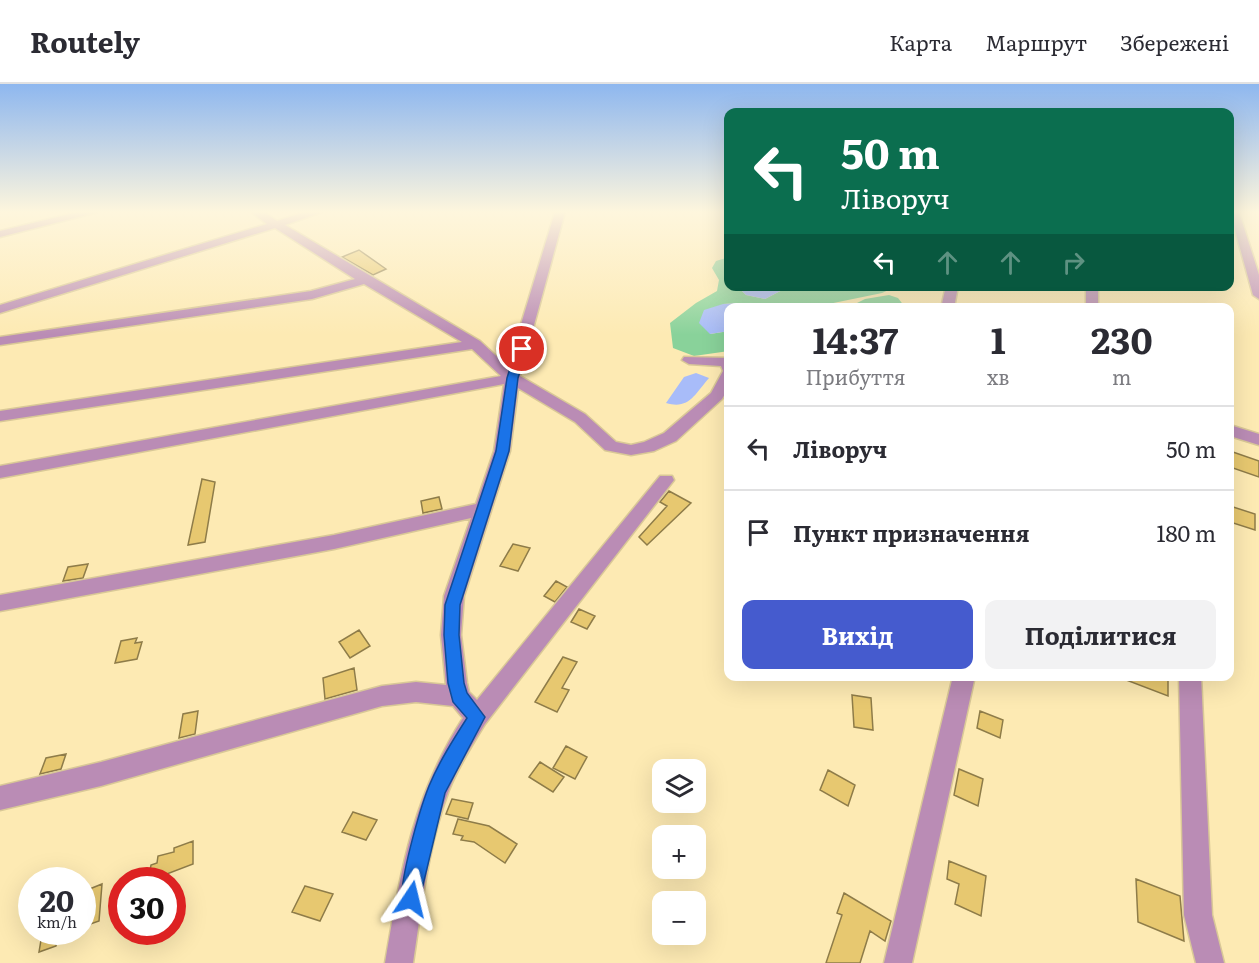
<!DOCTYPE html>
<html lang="uk">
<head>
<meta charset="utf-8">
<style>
  body { margin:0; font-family:Literata,serif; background:#f2f2f3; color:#2b2b33; height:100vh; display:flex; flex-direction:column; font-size:22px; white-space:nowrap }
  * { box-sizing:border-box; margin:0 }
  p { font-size:20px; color:#7c7c81 }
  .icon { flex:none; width:33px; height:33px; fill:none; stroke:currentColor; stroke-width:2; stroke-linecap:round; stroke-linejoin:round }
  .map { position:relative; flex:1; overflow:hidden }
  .side { position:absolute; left:724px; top:219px; width:510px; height:378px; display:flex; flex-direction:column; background:#fff; border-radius:12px; box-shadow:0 6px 24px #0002 }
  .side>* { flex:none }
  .hud { position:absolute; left:724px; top:24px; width:510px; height:183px; border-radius:12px; box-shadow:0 6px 24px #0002; background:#0b6e4f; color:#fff; overflow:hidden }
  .fabs { position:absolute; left:652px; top:675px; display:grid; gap:12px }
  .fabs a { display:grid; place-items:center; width:54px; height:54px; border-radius:12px; background:#fff; box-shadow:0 6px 24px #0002; font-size:30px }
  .speed { position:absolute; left:18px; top:783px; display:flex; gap:12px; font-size:30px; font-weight:700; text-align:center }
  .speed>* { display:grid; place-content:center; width:78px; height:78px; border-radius:50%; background:#fff; box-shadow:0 6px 24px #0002; line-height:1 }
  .speed small { font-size:15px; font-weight:400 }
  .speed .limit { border:9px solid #d22; background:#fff; color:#111 }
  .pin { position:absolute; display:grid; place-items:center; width:51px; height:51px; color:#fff; margin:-26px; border:3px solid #fff; border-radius:50%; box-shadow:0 2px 6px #0007 }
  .me { position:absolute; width:66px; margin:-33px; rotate:10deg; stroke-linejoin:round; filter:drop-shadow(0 0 4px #0008) }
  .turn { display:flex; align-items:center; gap:21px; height:126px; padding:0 18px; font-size:27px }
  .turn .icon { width:78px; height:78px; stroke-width:2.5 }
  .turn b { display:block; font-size:42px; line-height:51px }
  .lanes { display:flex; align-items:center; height:57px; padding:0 18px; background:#0003; justify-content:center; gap:30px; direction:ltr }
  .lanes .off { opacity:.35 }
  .eta { display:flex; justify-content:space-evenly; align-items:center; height:102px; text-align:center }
  .eta b { font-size:36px; font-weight:700; line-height:42px }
  .button { display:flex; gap:12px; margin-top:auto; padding:12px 18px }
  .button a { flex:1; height:69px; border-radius:12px; background:#455bce; color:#fff; font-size:24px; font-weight:700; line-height:69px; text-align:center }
  .button a+a { background:#f2f2f3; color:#2b2b33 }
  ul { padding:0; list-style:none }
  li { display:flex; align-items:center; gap:18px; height:84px; padding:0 18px; border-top:2px solid #e1e1e2 }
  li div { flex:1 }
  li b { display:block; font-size:22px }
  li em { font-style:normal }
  header { display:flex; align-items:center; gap:36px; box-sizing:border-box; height:84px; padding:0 30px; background:#fff; border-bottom:2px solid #e1e1e2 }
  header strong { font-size:28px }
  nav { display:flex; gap:33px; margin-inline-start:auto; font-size:21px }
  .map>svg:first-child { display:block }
  .green { fill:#89d29a }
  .water { fill:#a8bcf9 }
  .building { fill:#e7c870; stroke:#8e7c49; stroke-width:1.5 }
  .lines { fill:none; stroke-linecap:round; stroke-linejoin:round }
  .minor-casing { stroke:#d9c897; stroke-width:3 }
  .minor { fill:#ba8cb5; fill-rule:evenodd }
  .route { fill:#1a73e8; stroke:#114b97; stroke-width:1.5 }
</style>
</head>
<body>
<header>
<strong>Routely</strong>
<nav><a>Карта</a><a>Маршрут</a><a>Збережені</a></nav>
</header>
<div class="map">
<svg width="1259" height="879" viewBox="0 0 1259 879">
  <rect width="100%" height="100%" fill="#fdeab3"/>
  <path class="green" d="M729,173V181L725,187L729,192V202L738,203L746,211L765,215L788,203H895L882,209L814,223H750L740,219L723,220L710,250L729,247V267L694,272L673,264L670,239L696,219L717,207L719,196L712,184L716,177Z
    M889,211L898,214L905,223H858L857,219L865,215Z"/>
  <path class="water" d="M738,203H788L765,215L746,211Z
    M740,219L750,223L729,224V247L710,250L699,239L704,226L723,220Z
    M696,289L709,294C695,310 689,326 666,319L684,293Z"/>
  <path class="building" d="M359,166L386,185L373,191L342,173Z
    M1230,367L1259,377V393L1230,383Z
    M202,395L215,398L205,458L188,461Z
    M669,407L691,419L647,461L639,453L667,422L660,418Z
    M439,413L442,425L423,429L421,417Z
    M1230,422L1255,430V446L1230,438Z
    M513,460L530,464L518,487L500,482Z
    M88,480L83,494L63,497L68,483Z
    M556,497L567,503L555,518L544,512Z
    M579,525L595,532L587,545L571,538Z
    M359,546L370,562L350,574L339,558Z
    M137,554L135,559L142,558L137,575L115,579L121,557Z
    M563,573L577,578L562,604L569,606L557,628L535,618Z
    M354,584L357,606L325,615L323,594Z
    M1121,592H1168V612L1121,594Z
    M852,611L871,614L873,646L854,643Z
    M198,627L195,650L179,654L183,630Z
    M980,627L1003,636L1000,654L977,644Z
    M566,662L587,673L575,695L553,684Z
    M66,670L61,685L40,690L46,674Z
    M540,678L564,693L553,708L529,693Z
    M959,685L983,695L978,722L954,711Z
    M828,686L855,701L848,722L820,706Z
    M452,715L473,719L468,735L446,730Z
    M353,728L377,736L366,756L342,748Z
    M458,735L489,742L517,760L505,779L474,758L461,756L463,752L453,750Z
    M193,757V780L164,791L163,796H148L151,781L157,779L158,772L174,768V764Z
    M949,777L986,792L981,832L955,820L959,800L947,795Z
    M1136,795L1180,812L1184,857L1138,838Z
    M102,800L99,837L82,843V808Z
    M305,802L333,810L320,837L292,828Z
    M844,809L891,837L885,857L870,847L860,879H826L842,831L837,829Z
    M49,848H58L56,862L39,868L42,850Z"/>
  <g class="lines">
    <defs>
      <path id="minor" d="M78,128H98L0,153V147Z
        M251,128H264L277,137L305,128H322L285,141L480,257L508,283L555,128H565L520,292L585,330L616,358L631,361L644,358L664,349L711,309L723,287L721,282L689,280L682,276L684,273L729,274V303L722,315L676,357L654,367L631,371L605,366L575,338L518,304L510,367L464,512L461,551L467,599L469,608L477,616L660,392H672L674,396L485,640C472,661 458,683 449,706C428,761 422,821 413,879H385C401,787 412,714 463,634L453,622L416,618L382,622L101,702L0,726V702L101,678L382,602L416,598L446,601L441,551L444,512L471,434L334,465L0,527V511L334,451L476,420L494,367L504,300L0,394V382L501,292L472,265L0,337V327L462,258L364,200L312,215L0,261V253L311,207L355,195L275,144L0,229V221L267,140Z
        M1230,128H1239L1259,191V215L1253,211Z
        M946,202H958L954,224H941Z
        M1086,202H1098V224H1086Z
        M1230,341L1259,350V361L1230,352Z
        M953,592H975L912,879H884Z
        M1179,592H1201L1212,831L1224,879H1196L1184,831Z"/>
    </defs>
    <use href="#minor" class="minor-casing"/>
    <use href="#minor" class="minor"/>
  </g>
  <linearGradient id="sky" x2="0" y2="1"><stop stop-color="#8eb7ef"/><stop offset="0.51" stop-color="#fef6dd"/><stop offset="1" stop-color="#fef6dd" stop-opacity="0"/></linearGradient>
  <rect width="1259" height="251" fill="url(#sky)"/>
  <path class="route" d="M522,262L527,265L518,294L509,367L460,521L459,551L464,599L467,609L485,633L445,709L418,822L411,825L403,822C396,805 421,722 429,702C439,678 453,656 467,634L453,618L448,599L444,551L445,521L496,367L507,294L516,265Z"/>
</svg>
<div class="fabs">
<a><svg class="icon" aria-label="layers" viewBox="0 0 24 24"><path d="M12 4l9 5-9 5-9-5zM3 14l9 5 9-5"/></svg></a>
<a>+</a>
<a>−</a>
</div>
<div class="speed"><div>20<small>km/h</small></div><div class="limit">30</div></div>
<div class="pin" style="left:522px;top:265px;background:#d93025"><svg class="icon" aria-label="arrive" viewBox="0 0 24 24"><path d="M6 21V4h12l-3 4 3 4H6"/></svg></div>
<svg class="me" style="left:411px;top:815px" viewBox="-20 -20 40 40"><path d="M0-17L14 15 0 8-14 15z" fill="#1a73e8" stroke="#fff" stroke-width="4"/></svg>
<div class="hud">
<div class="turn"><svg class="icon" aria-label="left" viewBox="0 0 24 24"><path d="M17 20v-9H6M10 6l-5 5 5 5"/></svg><div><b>50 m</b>Ліворуч</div></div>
<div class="lanes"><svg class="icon" aria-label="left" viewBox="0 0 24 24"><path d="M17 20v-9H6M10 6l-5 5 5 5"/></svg><svg class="icon off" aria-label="ahead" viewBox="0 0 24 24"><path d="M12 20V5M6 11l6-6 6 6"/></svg><svg class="icon off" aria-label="ahead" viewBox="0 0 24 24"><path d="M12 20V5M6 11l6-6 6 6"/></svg><svg class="icon off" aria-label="right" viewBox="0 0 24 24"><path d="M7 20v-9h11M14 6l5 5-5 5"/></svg></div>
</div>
<section class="side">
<div class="eta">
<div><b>14:37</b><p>Прибуття</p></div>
<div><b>1</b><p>хв</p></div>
<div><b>230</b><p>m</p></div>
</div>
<ul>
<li><svg class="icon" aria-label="left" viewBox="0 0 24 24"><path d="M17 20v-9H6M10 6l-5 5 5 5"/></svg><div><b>Ліворуч</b></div><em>50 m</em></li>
<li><svg class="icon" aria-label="arrive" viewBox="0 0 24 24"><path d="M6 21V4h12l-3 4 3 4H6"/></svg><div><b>Пункт призначення</b></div><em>180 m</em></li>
</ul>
<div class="button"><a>Вихід</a><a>Поділитися</a></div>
</section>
</div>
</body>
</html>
